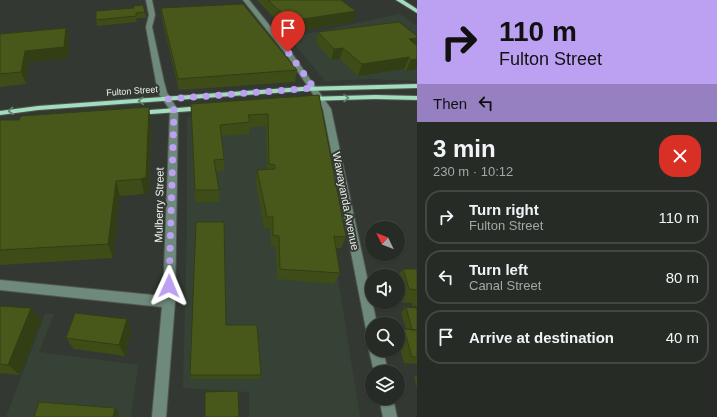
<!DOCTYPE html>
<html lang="en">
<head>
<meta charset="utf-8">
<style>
  body { margin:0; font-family:Arial,sans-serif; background:#2e332e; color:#f1f3f6; height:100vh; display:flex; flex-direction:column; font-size:15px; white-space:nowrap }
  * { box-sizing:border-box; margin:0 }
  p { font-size:13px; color:#a4a7a7 }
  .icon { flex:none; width:22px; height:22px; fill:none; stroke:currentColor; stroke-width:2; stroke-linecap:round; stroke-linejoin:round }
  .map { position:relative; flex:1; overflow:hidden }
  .details { display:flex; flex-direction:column; background:#262b26; width:300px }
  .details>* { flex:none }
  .hud { background:#bca0f2; color:#111; overflow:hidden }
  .needle { width:26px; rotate:313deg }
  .fabs { position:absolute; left:365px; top:221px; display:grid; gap:8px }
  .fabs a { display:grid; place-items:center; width:40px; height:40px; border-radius:50%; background:#262b26; box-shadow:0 1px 3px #0004,0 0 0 1px #424743; font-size:20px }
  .pin { position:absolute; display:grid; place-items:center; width:34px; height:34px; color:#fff; margin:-41px -17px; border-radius:50% 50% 50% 0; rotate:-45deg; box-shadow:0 0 4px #0007 }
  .pin .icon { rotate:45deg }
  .me { position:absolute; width:44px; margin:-22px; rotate:1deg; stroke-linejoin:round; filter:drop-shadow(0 0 3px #0008) }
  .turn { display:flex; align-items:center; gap:14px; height:84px; padding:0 16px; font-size:18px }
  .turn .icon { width:52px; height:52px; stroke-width:2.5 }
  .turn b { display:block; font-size:28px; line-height:34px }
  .then { display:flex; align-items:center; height:38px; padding:0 16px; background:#0003; gap:8px; font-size:15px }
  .round { display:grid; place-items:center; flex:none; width:42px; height:42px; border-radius:16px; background:#2e332e }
  .summary { display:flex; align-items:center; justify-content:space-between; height:68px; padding:0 16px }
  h1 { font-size:24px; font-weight:600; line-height:30px }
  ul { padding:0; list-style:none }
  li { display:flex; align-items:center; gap:12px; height:54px; margin:0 8px 6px; padding:0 8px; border:2px solid #424743; border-radius:16px }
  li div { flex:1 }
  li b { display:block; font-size:15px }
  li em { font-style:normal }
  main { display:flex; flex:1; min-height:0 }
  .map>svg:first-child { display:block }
  .built { fill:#374236 }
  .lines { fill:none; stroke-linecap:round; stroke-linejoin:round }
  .minor-casing { stroke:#515650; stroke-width:2 }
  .major-casing { stroke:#515650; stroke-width:2 }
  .minor { fill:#6e8a7b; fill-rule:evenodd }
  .major { fill:#a2ddbe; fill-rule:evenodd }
  .wall { fill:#3e4c17 }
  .shaded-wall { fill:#323e13 }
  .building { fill:#48581b; stroke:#323e13 }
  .oneway { stroke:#658371 }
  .route { stroke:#bca0f2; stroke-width:7; stroke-dasharray:0 12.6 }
  .labels { text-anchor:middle; stroke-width:4; stroke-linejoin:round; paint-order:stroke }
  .far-street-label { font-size:9px; fill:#edf1ed; stroke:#333932 }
  .street-label { font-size:11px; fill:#edf1ed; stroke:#333932 }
</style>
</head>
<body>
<main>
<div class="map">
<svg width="417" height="417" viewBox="0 0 417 417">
  <rect width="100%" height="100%" fill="#333932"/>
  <path class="built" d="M400,14L417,26V81L369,79L325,81L293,42L302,41L297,36Z
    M311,109L360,417H249V392L183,388L187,230V117Z
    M45,314H54L39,352L138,365L131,417H6Z"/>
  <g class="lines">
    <defs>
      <path id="minor" d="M146,0H152L155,15L152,27L164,82L167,93L178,110L175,302L166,417H152L162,307L0,290V280L163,296L170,110L159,94L156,82L146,27L149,15Z
        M243,0H249L291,52L331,109L377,324H372V335L368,333L366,329L323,109L286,54Z
        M372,345V350H383L388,372H374L369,350Z
        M379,398H393L397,417H383Z"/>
      <path id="major" d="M396,0H403L417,9V13Z
        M417,84V88L302,91L38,110L0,115V111L38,106L302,87Z
        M375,95L417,96V100L375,99L307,101L303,99L307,97Z
        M203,106L207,108L206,110L137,115L133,113L137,111Z"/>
    </defs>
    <use href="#minor" class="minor-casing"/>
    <use href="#major" class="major-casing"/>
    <use href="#minor" class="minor"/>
    <use href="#major" class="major"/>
  </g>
  <path class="wall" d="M257,0H341L353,22L288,32Z
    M161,8L297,70L295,82L179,90L162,19Z
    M96,11L145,12L146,18H136L137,22L97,26L96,20Z
    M66,28L69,39L68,58L29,62L26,84L0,87V34Z
    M318,32L417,36L416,46H417V69L406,71L404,69L358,76L340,59L331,60L316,43Z
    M319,95L346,237L341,248H336L340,273L334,284L277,279L276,247L271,246L270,228H264L256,182L257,170L267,169L266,126L250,127L249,134L221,136L224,159V171L216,172L219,190V202H195L191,104Z
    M0,120L151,122L149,192L144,194L120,196L113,258L0,265Z
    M403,269H417V306H412V303L398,302V276H397Z
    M0,306L41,320L20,375L0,373Z
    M406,307L417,308V364L404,363L398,341V335L404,329H406L401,313Z
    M127,319L131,330L125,356L74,349L66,338Z
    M226,325L261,375L259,379H191L190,375Z
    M417,375V388L414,377Z"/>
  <path class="shaded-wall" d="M356,11L353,22L288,32L290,21Z
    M66,28L69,39L68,58L29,62L26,84L21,72L25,51Z
    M417,38V44L415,49L409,39Z
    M343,48L340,59L331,60L334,49Z
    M409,57L404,69L358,76L362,64Z
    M417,59V69L406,71L411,60Z
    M149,107L151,122L149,192L144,194L141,179Z
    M116,181L120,196L113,258L108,244Z
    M31,308L41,320L20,375L8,365Z
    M127,319L131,330L125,356L119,345Z
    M115,408L119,413L118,417H113Z"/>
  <path class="building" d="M268,0H341L356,11L290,21Z
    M243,4L297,70L178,79L161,8Z
    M143,5L145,12L136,13V16L96,20V11L134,8L133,6Z
    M399,22L417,36V38L409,39L417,46V59L411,60L409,57L362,64L343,48L334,49L318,32Z
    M66,28L64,47L25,51L21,72L0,74V34Z
    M319,95L346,237L334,236L340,273L280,269L279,236L273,235V217H267L257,170L275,169V165L269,164L268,114L248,115L250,122L220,125L224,159L214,160L219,190H195L191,104Z
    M149,107L146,177L141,179L116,181L108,244L0,250V120H19L21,116Z
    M196,222H224L226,325H257L261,375H190Z
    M403,269H417V290L409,289Z
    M0,306L31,308L8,365L0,364Z
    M406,307L417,308V330H412Z
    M75,313L127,319L119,345L66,338Z
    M404,329L417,330V357H412Z
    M238,391L239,417H205V392Z
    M39,402L115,408L113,417H34Z"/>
  <defs><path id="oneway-chevron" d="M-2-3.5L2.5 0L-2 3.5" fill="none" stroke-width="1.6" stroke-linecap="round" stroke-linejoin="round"/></defs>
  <g class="oneway">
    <use href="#oneway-chevron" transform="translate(346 98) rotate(-1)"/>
    <use href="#oneway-chevron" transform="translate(141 101) rotate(176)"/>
    <use href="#oneway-chevron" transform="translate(11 111) rotate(173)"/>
  </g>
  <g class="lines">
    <path class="route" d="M169,286L174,110L168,99L314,88L288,52"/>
  </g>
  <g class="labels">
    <g class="far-street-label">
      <text transform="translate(132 91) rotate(-4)" y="3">Fulton Street</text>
    </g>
    <g class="street-label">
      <text transform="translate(346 201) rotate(79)" y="4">Wawayanda Avenue</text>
      <text transform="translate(159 205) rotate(-89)" y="4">Mulberry Street</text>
    </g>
  </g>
</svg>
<div class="fabs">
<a><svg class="needle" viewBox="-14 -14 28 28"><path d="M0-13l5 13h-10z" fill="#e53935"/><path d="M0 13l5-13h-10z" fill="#a4a7a7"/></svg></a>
<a><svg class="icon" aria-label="sound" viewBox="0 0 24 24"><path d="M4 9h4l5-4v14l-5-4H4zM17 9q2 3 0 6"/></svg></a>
<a><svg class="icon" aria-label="search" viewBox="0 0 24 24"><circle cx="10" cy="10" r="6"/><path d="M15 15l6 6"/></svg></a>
<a><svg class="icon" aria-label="layers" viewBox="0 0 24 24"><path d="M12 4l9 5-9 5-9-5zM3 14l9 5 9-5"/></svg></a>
</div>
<div class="pin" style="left:288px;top:52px;background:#d93025"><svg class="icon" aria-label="arrive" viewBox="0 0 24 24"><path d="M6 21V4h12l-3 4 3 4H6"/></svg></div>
<svg class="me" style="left:169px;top:286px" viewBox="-20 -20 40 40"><path d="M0-17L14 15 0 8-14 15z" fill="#bca0f2" stroke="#fff" stroke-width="4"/></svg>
</div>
<section class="details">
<div class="hud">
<div class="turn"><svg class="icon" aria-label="right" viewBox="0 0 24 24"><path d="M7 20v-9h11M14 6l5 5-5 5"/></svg><div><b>110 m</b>Fulton Street</div></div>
<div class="then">Then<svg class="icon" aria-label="left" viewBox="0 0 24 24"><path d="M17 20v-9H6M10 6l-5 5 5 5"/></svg></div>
</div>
<div class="summary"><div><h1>3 min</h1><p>230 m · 10:12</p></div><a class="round" style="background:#d93025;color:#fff"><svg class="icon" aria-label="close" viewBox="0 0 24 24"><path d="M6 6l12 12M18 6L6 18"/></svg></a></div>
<ul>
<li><svg class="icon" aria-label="right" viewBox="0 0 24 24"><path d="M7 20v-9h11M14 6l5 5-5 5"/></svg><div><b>Turn right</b><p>Fulton Street</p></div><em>110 m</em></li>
<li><svg class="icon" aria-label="left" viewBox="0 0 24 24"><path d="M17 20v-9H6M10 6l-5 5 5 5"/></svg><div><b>Turn left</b><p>Canal Street</p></div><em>80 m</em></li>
<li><svg class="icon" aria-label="arrive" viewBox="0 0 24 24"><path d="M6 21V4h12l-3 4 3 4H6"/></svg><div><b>Arrive at destination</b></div><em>40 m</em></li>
</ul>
</section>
</main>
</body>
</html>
